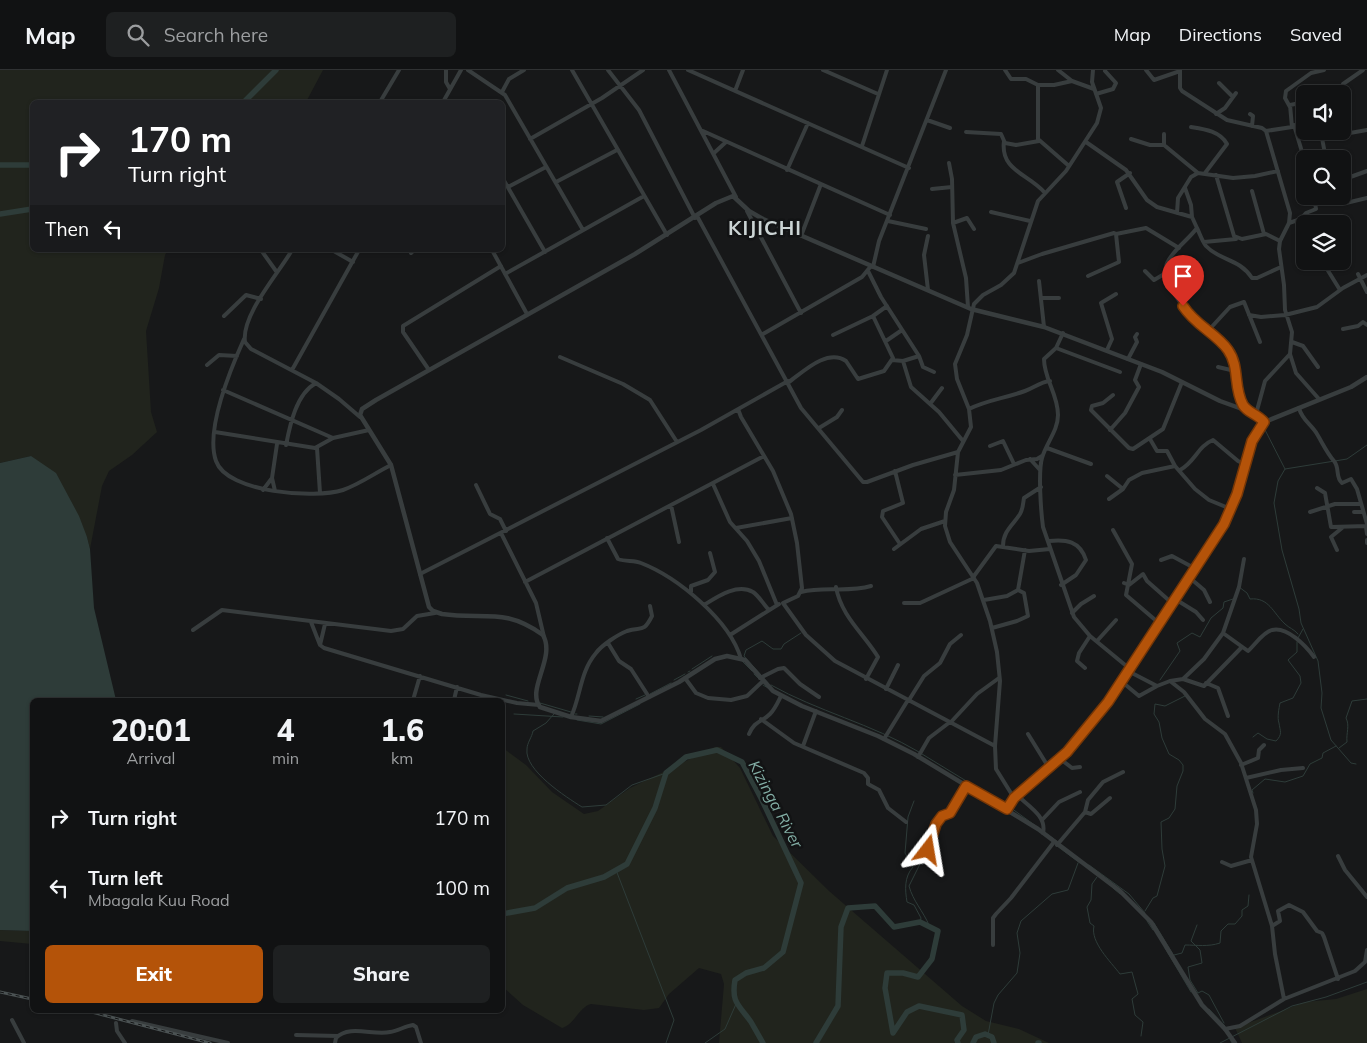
<!DOCTYPE html>
<html lang="en">
<head>
<meta charset="utf-8">
<style>
  body { margin:0; font-family:Mulish,sans-serif; background:#1e2021; color:#f1f3f6; height:100vh; display:flex; flex-direction:column; font-size:19px; white-space:nowrap }
  * { box-sizing:border-box; margin:0 }
  p { font-size:16px; color:#9c9ea0 }
  .icon { flex:none; width:28px; height:28px; fill:none; stroke:currentColor; stroke-width:2; stroke-linecap:round; stroke-linejoin:round }
  .map { position:relative; flex:1; overflow:hidden }
  .details { position:absolute; left:30px; top:628px; width:475px; height:315px; display:flex; flex-direction:column; background:#111213; border-radius:8px; box-shadow:0 1px 4px #0004,0 0 0 1px #303233 }
  .details>* { flex:none }
  .hud { position:absolute; left:30px; top:30px; width:475px; height:152px; border-radius:8px; box-shadow:0 1px 4px #0004,0 0 0 1px #303233; background:#202124; color:#fff; overflow:hidden }
  .controls { position:absolute; left:1296px; top:15px; display:grid; gap:10px }
  .controls a { display:grid; place-items:center; width:55px; height:55px; border-radius:8px; background:#111213; box-shadow:0 1px 4px #0004,0 0 0 1px #303233; font-size:25px }
  .pin { position:absolute; display:grid; place-items:center; width:42px; height:42px; color:#fff; margin:-51px -21px; border-radius:50% 50% 50% 0; rotate:-45deg; box-shadow:0 0 5px #0007 }
  .pin .icon { rotate:45deg }
  .me { position:absolute; width:55px; margin:-28px; rotate:14deg; stroke-linejoin:round; filter:drop-shadow(0 0 4px #0008) }
  .turn { display:flex; align-items:center; gap:18px; height:105px; padding:0 15px; font-size:22px }
  .turn .icon { width:65px; height:65px; stroke-width:2.5 }
  .turn b { display:block; font-size:35px; line-height:42px }
  .then { display:flex; align-items:center; height:48px; padding:0 15px; background:#0003; gap:10px; font-size:19px }
  .eta { display:flex; justify-content:space-evenly; align-items:center; height:85px; text-align:center }
  .eta b { font-size:30px; font-weight:800; line-height:35px }
  .button { display:flex; gap:10px; margin-top:auto; padding:10px 15px }
  .button a { flex:1; height:58px; border-radius:8px; background:#b45309; color:#fff; font-size:20px; font-weight:800; line-height:58px; text-align:center }
  .button a+a { background:#1e2021; color:#f1f3f6 }
  ul { padding:0; list-style:none }
  li { display:flex; align-items:center; gap:15px; height:70px; padding:0 15px }
  li div { flex:1 }
  li b { display:block; font-size:19px }
  li em { font-style:normal }
  header { display:flex; align-items:center; gap:30px; box-sizing:border-box; height:70px; padding:0 25px; background:#111213; border-bottom:1px solid #303233 }
  header strong { font-size:24px }
  nav { display:flex; gap:28px; margin-inline-start:auto; font-size:18px }
  .search { width:350px; height:45px; background:#1e2021; display:flex; align-items:center; gap:12px; box-sizing:border-box; padding:0 18px; border-radius:8px; color:#9c9ea0; font-size:19px }
  .map>svg:first-child { display:block }
  .green { fill:#21241d }
  .water { fill:#2e3c39 }
  .lines { fill:none; stroke-linecap:round; stroke-linejoin:round }
  .stream { stroke:#2e3c39; stroke-width:1 }
  .river { stroke:#2e3c39; stroke-width:5.5 }
  .minor { stroke:#383d3e; stroke-width:4 }
  .tertiary { stroke:#383d3e; stroke-width:4.5 }
  .rail-casing { stroke:#4b5253; stroke-width:3 }
  .rail { stroke:#121314; stroke-width:1; stroke-dasharray:4; stroke-linecap:butt }
  .route-casing { stroke:#753606; stroke-width:12 }
  .route { stroke:#b45309; stroke-width:9 }
  .labels { text-anchor:middle; stroke-width:5; stroke-linejoin:round; paint-order:stroke }
  .water-label { font-size:16px; font-style:italic; fill:#84b0a7; stroke:#121314 }
  .district-label { font-size:20px; font-weight:bold; letter-spacing:1px; fill:#cbd4d4; stroke:#121314 }
</style>
</head>
<body>
<header>
<strong>Map</strong>
<div class="search"><svg class="icon" aria-label="search" viewBox="0 0 24 24"><circle cx="10" cy="10" r="6"/><path d="M15 15l6 6"/></svg>Search here</div>
<nav><a>Map</a><a>Directions</a><a>Saved</a></nav>
</header>
<div class="map">
<svg width="1367" height="973" viewBox="0 0 1367 973">
  <rect width="100%" height="100%" fill="#171819"/>
  <path class="green" d="M0,0H323L306,32H32V180H168L165,185L159,218L146,261L151,342L157,362L132,385L109,401L102,416L90,479L87,467L31,386L0,393Z
    M715,677H721L740,698L773,766L829,821L962,936L986,951L1019,959L1049,973H719L724,914L721,904L699,898L669,924L659,938L644,940L591,934C579,937 575,954 562,958L523,935L503,917V678L526,695L552,722L584,744L598,741L630,718Z
    M0,860L32,861V874L0,871Z
    M1367,919V973H1242L1235,958L1305,932L1336,929Z"/>
  <path class="water" d="M31,386L56,403L79,446L87,467L90,479L94,538L116,630H32V861L0,860V393Z"/>
  <g class="lines">
    <path class="stream" d="M1262,354L1285,399
      M1253,366L1259,352L1258,349
      M1228,434L1234,421
      M1222,453L1227,439
      M1185,511L1192,496L1202,486L1220,456
      M1239,517L1247,523L1250,529C1269,527 1273,543 1285,554C1289,558 1294,559 1298,564
      M1298,568L1303,559
      M742,591L752,601
      M692,599L712,586
      M688,602L690,601
      M754,604L759,609
      M674,610L685,604
      M1160,610L1180,581L1177,573L1192,563L1200,567L1211,548L1223,538L1224,532L1233,529
      M1124,611L1128,603
      M769,614L744,586L746,580L762,571L773,579H781L784,574L801,563
      M763,615L768,618
      M771,615C817,641 872,654 919,682
      M650,624L671,613
      M506,625L528,631
      M636,629L645,625
      M540,633L571,642
      M514,644L563,647
      M554,644L546,653L533,661C532,667 527,673 527,679C524,700 566,727 582,737L606,735L632,715L666,703
      M575,644H577
      M589,646L603,647
      M577,650L601,654L640,634
      M1095,651L1122,614
      M1253,667L1258,663L1267,669L1276,671C1283,664 1280,661 1279,653C1277,648 1279,638 1280,633L1293,628L1301,613L1300,606L1288,590L1297,582V572
      M1339,678L1347,672C1346,663 1350,656 1346,648L1352,631L1367,629
      M1071,680L1076,673
      M922,684L1004,734L1012,728
      M1058,686L1089,652
      M1356,694L1351,693L1331,670L1321,638L1322,623L1318,591L1301,553L1299,539L1282,480L1274,433L1278,411L1285,399L1347,389L1367,375
      M1253,723L1252,720L1265,709L1285,712L1303,706L1310,694L1322,688L1323,683L1336,676
      M914,731L908,747L905,783L913,797C904,807 905,820 907,832L914,835L921,848L920,852
      M1012,735L1011,738L1058,772
      M933,755L940,743
      M1057,776L1080,793
      M920,794L909,816C913,831 923,841 929,855
      M1089,795L1129,824L1145,843
      M616,800L674,950L666,973
      M1097,807L1092,814L1091,830L1087,837L1090,853L1094,856C1090,872 1111,892 1120,904L1132,902L1138,924L1132,929L1135,945L1143,952L1141,966
      M1113,818L1120,824
      M1145,841L1153,828L1157,826L1165,796L1162,779L1161,752L1169,748L1175,739L1177,716L1183,701V695L1179,690L1169,684L1162,668L1159,652L1154,644L1155,634L1165,636L1185,626
      M1147,851L1153,860
      M1154,853L1174,886
      M1197,855L1191,871L1200,880L1202,893L1188,897L1190,910L1198,923L1202,921L1209,925L1224,953
      M1165,878L1191,922
      M1174,885L1182,883L1185,875C1197,875 1208,877 1220,873L1221,861L1228,854H1235L1242,846V840L1248,836L1249,825
      M1209,939L1225,956
      M988,965L994,933L998,925L1017,903L1020,883L1017,863L1021,851L1052,824L1068,820L1078,793
      M1230,969L1232,973
      M204,971L212,973
      M705,973L725,959L736,934
      M1220,973L1292,936L1326,927L1367,912"/>
    <path class="river" d="M244,32L276,0
      M0,95H32
      M0,144L32,139
      M502,844L535,838L567,818L604,807L627,794L655,738L666,703L686,687L717,680L742,692L761,728L801,813L783,882L764,898L746,903L735,910C731,933 739,935 751,952C755,959 759,966 763,973
      M816,973L838,936L841,857L848,838L875,836L894,857L920,852L938,861L932,889L918,907L903,903H887L885,918L893,963L907,942L919,936L962,945L964,960L957,970L958,973
      M973,973L976,967L985,964L992,967L994,973
      M1038,973H1039"/>
    <path class="minor" d="M446,0V12L450,19
      M468,0L505,25L583,160
      M572,0L667,165
      M608,0L639,40L695,148
      M669,0L736,127
      M688,0L909,98
      M823,0L878,24
      M1005,0L1011,9H1026L1038,15H1054L1072,11
      M1058,0L1072,11L1094,19
      M1146,0L1154,10L1180,1
      M1180,0V18L1182,21L1227,50L1262,58L1266,61L1292,57L1290,35L1305,32
      M1219,13L1233,27
      M1038,15V69L1069,96
      M735,21L743,0
      M502,22L509,9L524,0
      M1096,24L1113,19L1116,13L1105,1
      M1335,24L1343,19V14L1363,0
      M380,32L399,0
      M443,32L461,0
      M1290,37L1285,28L1286,21L1311,3L1324,0
      M1216,44L1225,38L1236,23
      M1250,44L1253,46L1252,56
      M927,50L950,58
      M1294,55L1305,92
      M1191,57C1204,59 1220,61 1227,74L1205,103
      M703,61L890,145
      M1266,61L1290,143L1289,153L1280,171L1279,179L1284,215L1285,240L1292,262L1290,284L1296,303L1319,329
      M966,62L1001,64L1005,73L1016,75L1039,71
      M1164,64V75
      M530,69L602,28L643,0
      M1131,69L1150,75H1164L1198,103
      M1004,71C1000,101 1029,104 1045,123
      M1086,72L1126,100L1147,130L1157,137L1192,147L1197,158C1188,170 1173,180 1167,193C1160,209 1188,245 1199,256C1209,265 1223,272 1230,284C1241,302 1232,320 1247,341
      M862,76L887,0
      M714,83L726,72
      M1326,89L1322,68L1367,60
      M949,93L952,109L953,153L966,208L968,237
      M787,100L808,53
      M1216,105L1234,166L1242,169L1266,164L1280,171
      M502,107L545,182
      M1342,110L1367,101
      M556,112L617,80
      M508,117L546,97
      M1185,118L1191,135L1192,147
      M932,119L952,117
      M1252,121L1264,164
      M1342,121L1346,133L1367,128
      M1315,131L1324,126
      M1126,138L1117,112L1130,103
      M747,141L801,243
      M991,142L1030,151
      M1177,143L1178,128L1191,107L1198,103L1233,108L1255,106L1278,101
      M697,146L801,338L863,412H867L913,395L958,382
      M888,151L926,159
      M1299,151L1306,143L1316,139L1314,126
      M953,153L967,148L974,159
      M1289,153L1298,150L1305,158
      M1197,158C1200,164 1202,171 1206,176C1220,191 1239,188 1252,208H1257L1281,197
      M1116,164L1146,158L1179,178
      M801,166L821,114
      M928,166L924,185L928,220
      M1204,172L1236,169
      M261,180L276,201
      M292,180C279,203 241,245 245,272L251,279L316,313L339,329L360,347
      M332,180L353,192
      M492,180L527,244
      M411,183L414,180
      M1322,191L1340,220
      M1018,193L1042,184L1114,163L1116,164L1119,192L1088,206
      M873,197L879,171L946,0
      M868,201L881,227L919,286L923,297L934,302
      M1145,201L1154,210L1166,203
      M505,204L644,126
      M1358,204L1367,222
      M1039,211L1044,257
      M1173,220L1197,205L1186,190
      M1042,228H1059
      M1249,245L1261,247L1285,245L1317,237L1343,218L1367,205
      M224,246L246,225L261,229
      M1343,259L1358,256L1363,252L1367,255
      M1207,262L1230,237L1244,232L1260,272
      M1063,263L1056,278L1044,289C1044,309 1058,324 1058,345C1058,361 1046,373 1042,388C1038,402 1041,442 1043,457L1074,547L1090,566L1130,599
      M763,264L862,207L871,196
      M833,265L873,246L887,236
      M244,269C231,298 205,360 216,391C227,423 316,429 343,420C360,414 375,403 391,395
      M886,271L902,260
      M1292,272L1303,276L1318,297
      M1056,278L1120,302
      M1107,280L1112,269L1101,233L1116,224
      M560,287L623,314L650,330L677,372
      M1128,289L1137,272L1135,267L1137,264
      M892,290L903,291L919,286
      M903,291L911,317L939,342L963,371
      M207,295L219,285L237,286
      M1218,297L1235,301
      M292,300L359,180
      M429,300L403,262V256L501,196
      M789,312C803,302 827,278 846,291L858,309L884,301L893,288L873,246
      M223,320L333,368
      M1113,325L1103,333L1092,336L1091,340L1129,378L1133,379L1163,359L1182,312
      M930,334L942,318
      M1299,338C1302,350 1311,354 1317,364C1323,374 1327,383 1334,391C1340,398 1335,407 1342,413L1351,409L1357,419L1367,454
      M738,339L741,347L773,401L791,444L797,473L802,518L798,526L783,533L806,565L835,591L995,676
      M969,339C987,330 1006,328 1025,321C1034,318 1040,312 1050,311
      M1256,344L1265,311L1290,284
      M819,358L837,347L842,340
      M1110,360L1125,343L1139,317L1135,310L1141,294
      M215,362L315,378L333,368L369,360
      M1150,369L1157,381H1167L1175,396
      M286,375C290,355 296,324 316,313
      M990,376L1003,371L1014,394
      M317,378L320,423
      M1047,378L1091,394
      M1030,389L1040,400
      M1180,400C1195,392 1198,376 1213,370L1238,391L1246,395
      M895,401L903,433L883,441L882,447L900,474
      M955,405L1001,400L1026,390L1037,389L1042,386
      M1107,406L1123,419
      M272,408L275,421
      M713,414L730,452L747,471L759,491L777,535
      M476,415L490,444L500,449L506,461
      M1317,418L1325,423L1331,457L1367,456
      M263,420L272,408L277,374
      M1109,429L1123,419L1129,410L1142,403L1175,396L1195,419L1209,430L1231,439
      M671,435L679,472
      M1310,442L1335,434H1361
      M1354,442H1363
      M1366,457L1367,464
      M736,458L792,448
      M1113,460L1132,494L1126,525L1160,554
      M501,463L536,533L544,567
      M607,468L618,489C626,492 634,490 641,493C677,507 730,550 741,589
      M1367,470V473
      M1049,471C1066,469 1080,471 1086,490L1076,505L1061,515
      M1003,476C1003,461 1013,455 1020,444C1023,439 1023,433 1024,428L1041,417
      M894,479L921,459L945,451
      M1337,480L1331,467L1342,458
      M1161,490L1172,486L1196,499
      M420,504L701,360L788,311
      M974,506L996,476L1029,481L1050,479
      M1190,508L1204,520L1210,532
      M525,512L764,386
      M1124,513L1129,515L1143,504L1147,511L1173,534
      M836,517C841,546 864,564 878,587L866,609
      M691,522V516L708,510L715,502L710,483
      M801,522C825,516 848,523 871,516
      M1175,529L1196,542L1203,550
      M984,530L1007,526L1018,520L1025,480
      M904,533H920L974,508
      M704,535C717,527 737,513 753,522C759,526 764,535 769,540
      M1072,543L1081,534L1094,526
      M311,552L320,575L324,578L481,625L517,633L539,635
      M992,558L1017,551L1028,546L1024,523L1018,520
      M193,560L222,540L391,561L403,559L417,546L435,543
      M1223,563L1239,517L1244,489
      M730,565L779,534
      M1097,571L1116,550
      M608,573L619,591L631,599L649,627
      M320,575L325,554
      M1085,598L1077,591L1079,583L1090,566
      M1128,601L1157,616L1170,611L1184,622L1205,649L1225,664L1241,693L1256,740L1257,754L1251,787L1272,856L1275,884L1284,929L1240,956L1225,959
      M685,608L696,623L708,628L731,630L747,626L763,611
      M760,608L778,599L784,598L800,614L819,627
      M1183,609L1204,589L1223,563L1248,581C1255,575 1263,562 1272,560C1287,556 1306,576 1314,587
      M1121,611L1139,626L1157,616
      M1170,611L1183,609L1204,616L1241,578
      M1206,613L1218,618L1228,646
      M886,619L898,595
      M413,630L420,606
      M454,630L457,617
      M909,630L924,606L940,593L950,574L961,565
      M571,647C581,625 580,602 596,583C602,575 617,565 627,561C641,556 643,564 652,546L650,536
      M761,649L794,673L864,703L868,708V714L879,720L888,738L906,752
      M951,652L977,624L999,608
      M749,664C755,650 761,653 770,644C775,639 778,632 781,626
      M1028,664L1049,698
      M884,669L908,630
      M803,676L816,641
      M918,687L929,668L950,652
      M1059,688L1072,698L1080,697
      M1241,695L1258,688L1259,680L1264,675
      M1246,708L1281,700L1303,698
      M1017,725C1028,736 1047,746 1043,763
      M1014,728L996,699L995,676L1000,611L997,582L990,551L977,513L950,472L945,456L946,442L954,420L958,382L971,357L969,339L957,309L955,294L967,265L974,234L983,225L1001,215L1014,203L1038,131L1066,101L1097,53L1101,38L1092,12L1093,0
      M1085,742L1091,744L1110,728
      M1042,750L1059,732L1080,722
      M1057,775L1085,742L1088,730L1103,712L1123,702
      M1338,786L1345,800L1367,827
      M1222,792L1231,796L1252,790
      M922,793C934,777 927,750 950,743L966,716
      M1272,856L1280,851L1278,841L1289,835L1303,842L1317,861L1322,863L1324,867L1338,909
      M993,875V848L996,844L1011,828L1054,772
      M1284,929L1355,901L1365,892L1367,880
      M12,950L24,973
      M132,951L228,973
      M116,953L117,961L125,973
      M296,965L338,966
      M335,973L336,968C349,954 374,966 390,962C398,961 405,956 413,955L416,957L421,973"/>
    <path class="tertiary" d="M1007,739L1014,728L1067,681L1090,654L1215,471L1231,439L1253,371L1262,353L1351,317L1367,307
      M1235,973L1225,959L1202,935L1151,852L1120,821L1038,759L914,684L878,666L802,636L773,621L745,590L727,586L715,589L679,612L601,651L571,647L540,637C526,619 556,588 543,565C504,537 484,550 442,544L433,541L429,537L391,395L360,345L362,339L376,330L635,184L716,133L733,126L749,141L763,149L971,239L1044,257L1162,302L1220,331L1256,344L1264,352"/>
    <defs>
      <path id="rail" d="M0,922L32,929
        M84,940L210,973"/>
    </defs>
    <use href="#rail" class="rail-casing"/>
    <use href="#rail" class="rail"/>
  </g>
  <g class="lines">
    <defs>
      <path id="route" d="M928,780L936,754L942,746L950,743L966,716L1007,739L1014,728L1067,682L1108,632L1224,454L1237,424L1252,371L1264,352C1257,344 1248,343 1243,335C1233,317 1240,297 1228,280C1216,263 1196,256 1183,236"/>
    </defs>
    <use href="#route" class="route-casing"/>
    <use href="#route" class="route"/>
  </g>
  <g class="labels">
    <g class="water-label">
      <text transform="translate(776 734) rotate(62)" y="6">Kizinga River</text>
    </g>
    <g class="district-label">
      <text x="765" y="165">KIJICHI</text>
    </g>
  </g>
</svg>
<div class="controls">
<a><svg class="icon" aria-label="sound" viewBox="0 0 24 24"><path d="M4 9h4l5-4v14l-5-4H4zM17 9q2 3 0 6"/></svg></a>
<a><svg class="icon" aria-label="search" viewBox="0 0 24 24"><circle cx="10" cy="10" r="6"/><path d="M15 15l6 6"/></svg></a>
<a><svg class="icon" aria-label="layers" viewBox="0 0 24 24"><path d="M12 4l9 5-9 5-9-5zM3 14l9 5 9-5"/></svg></a>
</div>
<div class="pin" style="left:1183px;top:236px;background:#d93025"><svg class="icon" aria-label="arrive" viewBox="0 0 24 24"><path d="M6 21V4h12l-3 4 3 4H6"/></svg></div>
<svg class="me" style="left:928px;top:780px" viewBox="-20 -20 40 40"><path d="M0-17L14 15 0 8-14 15z" fill="#b45309" stroke="#fff" stroke-width="4"/></svg>
<div class="hud">
<div class="turn"><svg class="icon" aria-label="right" viewBox="0 0 24 24"><path d="M7 20v-9h11M14 6l5 5-5 5"/></svg><div><b>170 m</b>Turn right</div></div>
<div class="then">Then<svg class="icon" aria-label="left" viewBox="0 0 24 24"><path d="M17 20v-9H6M10 6l-5 5 5 5"/></svg></div>
</div>
<section class="details">
<div class="eta">
<div><b>20:01</b><p>Arrival</p></div>
<div><b>4</b><p>min</p></div>
<div><b>1.6</b><p>km</p></div>
</div>
<ul>
<li><svg class="icon" aria-label="right" viewBox="0 0 24 24"><path d="M7 20v-9h11M14 6l5 5-5 5"/></svg><div><b>Turn right</b></div><em>170 m</em></li>
<li><svg class="icon" aria-label="left" viewBox="0 0 24 24"><path d="M17 20v-9H6M10 6l-5 5 5 5"/></svg><div><b>Turn left</b><p>Mbagala Kuu Road</p></div><em>100 m</em></li>
</ul>
<div class="button"><a>Exit</a><a>Share</a></div>
</section>
</div>
</body>
</html>
